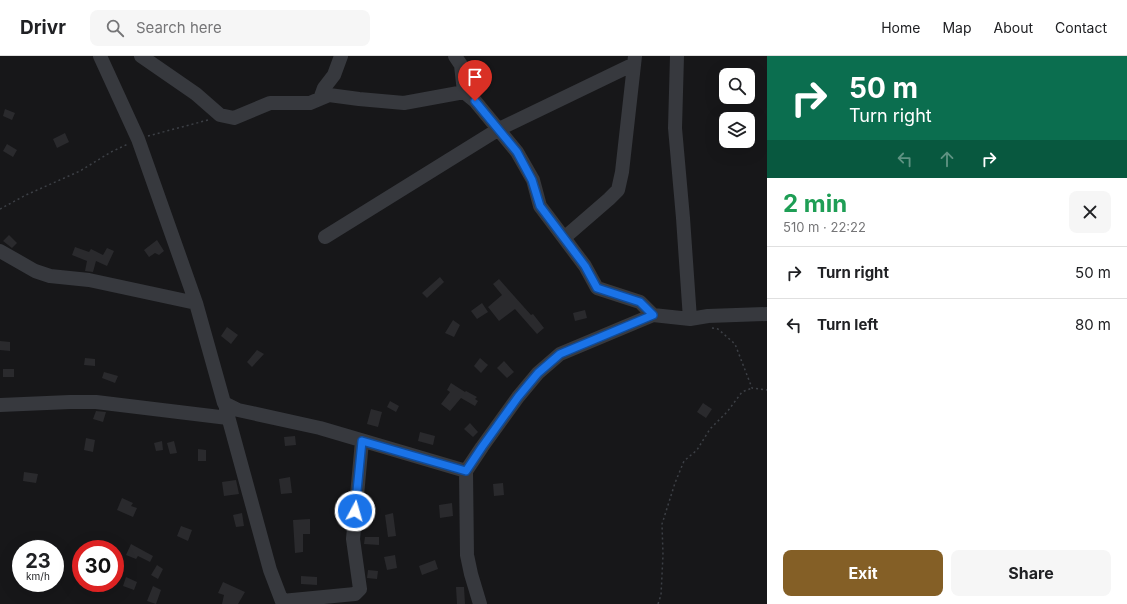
<!DOCTYPE html>
<html lang="en">
<head>
<meta charset="utf-8">
<style>
  body { margin:0; font-family:Inter,sans-serif; background:#f6f6f6; color:#202124; height:100vh; display:flex; flex-direction:column; font-size:15px; white-space:nowrap }
  * { box-sizing:border-box; margin:0 }
  p { font-size:13px; color:#757577 }
  .icon { flex:none; width:22px; height:22px; fill:none; stroke:currentColor; stroke-width:2; stroke-linecap:round; stroke-linejoin:round }
  .map { position:relative; flex:1; overflow:hidden }
  .sheet { display:flex; flex-direction:column; background:#fff; width:360px }
  .sheet>* { flex:none }
  .hud { background:#0b6e4f; color:#fff; overflow:hidden }
  .fabs { position:absolute; left:719px; top:12px; display:grid; gap:8px }
  .fabs a { display:grid; place-items:center; width:36px; height:36px; border-radius:8px; background:#fff; box-shadow:0 4px 16px #0002; font-size:20px }
  .speed { position:absolute; left:12px; top:484px; display:flex; gap:8px; font-size:20px; font-weight:700; text-align:center }
  .speed>* { display:grid; place-content:center; width:52px; height:52px; border-radius:50%; background:#fff; box-shadow:0 4px 16px #0002; line-height:1 }
  .speed small { font-size:10px; font-weight:400 }
  .speed .limit { border:6px solid #d22; background:#fff; color:#111 }
  .pin { position:absolute; display:grid; place-items:center; width:34px; height:34px; color:#fff; margin:-41px -17px; border-radius:50% 50% 50% 0; rotate:-45deg; box-shadow:0 0 4px #0007 }
  .pin .icon { rotate:45deg }
  .me { position:absolute; width:44px; margin:-22px; rotate:6deg; stroke-linejoin:round; filter:drop-shadow(0 0 3px #0008) }
  .turn { display:flex; align-items:center; gap:14px; height:84px; padding:0 16px; font-size:18px }
  .turn .icon { width:52px; height:52px; stroke-width:2.5 }
  .turn b { display:block; font-size:28px; line-height:34px }
  .lanes { display:flex; align-items:center; height:38px; padding:0 16px; background:#0003; justify-content:center; gap:20px; direction:ltr }
  .lanes .off { opacity:.35 }
  .round { display:grid; place-items:center; flex:none; width:42px; height:42px; border-radius:8px; background:#f6f6f6 }
  .overview { display:flex; align-items:center; justify-content:space-between; height:68px; padding:0 16px }
  h1 { font-size:24px; font-weight:700; line-height:30px; color:#1e9e55 }
  .action { display:flex; gap:8px; margin-top:auto; padding:8px 16px }
  .action a { flex:1; height:46px; border-radius:8px; background:#845f26; color:#fff; font-size:16px; font-weight:700; line-height:46px; text-align:center }
  .action a+a { background:#f6f6f6; color:#202124 }
  ul { padding:0; list-style:none }
  li { display:flex; align-items:center; gap:12px; height:52px; padding:0 16px; border-top:1px solid #e0e0e0 }
  li div { flex:1 }
  li b { display:block; font-size:15px }
  li em { font-style:normal }
  header { display:flex; align-items:center; gap:24px; box-sizing:border-box; height:56px; padding:0 20px; background:#fff; border-bottom:1px solid #e0e0e0 }
  header strong { font-size:19px }
  nav { display:flex; gap:22px; margin-inline-start:auto; font-size:14px }
  .search { width:280px; height:36px; background:#f6f6f6; display:flex; align-items:center; gap:10px; box-sizing:border-box; padding:0 14px; border-radius:8px; color:#757577; font-size:15px }
  main { display:flex; flex:1; min-height:0 }
  .map>svg:first-child { display:block }
  .building { fill:#2a2a2d }
  .lines { fill:none; stroke-linecap:round; stroke-linejoin:round }
  .path { stroke:#3d4046; stroke-width:1.5; stroke-dasharray:2 3; stroke-linecap:butt }
  .minor { stroke:#37393e; stroke-width:14 }
  .route-casing { stroke:#114b97; stroke-width:10 }
  .route { stroke:#1a73e8; stroke-width:7 }
</style>
</head>
<body>
<header>
<strong>Drivr</strong>
<div class="search"><svg class="icon" aria-label="search" viewBox="0 0 24 24"><circle cx="10" cy="10" r="6"/><path d="M15 15l6 6"/></svg>Search here</div>
<nav><a>Home</a><a>Map</a><a>About</a><a>Contact</a></nav>
</header>
<main>
<div class="map">
<svg width="767" height="548" viewBox="0 0 767 548">
  <rect width="100%" height="100%" fill="#171719"/>
  <path class="building" d="M5,53L15,57L12,64L3,60Z
    M65,77L69,86L57,92L53,83Z
    M7,88L17,94L13,101L3,95Z
    M9,179L17,187L12,192L3,185Z
    M157,184L164,195L159,199L155,197L149,201L144,194Z
    M75,191L89,196L91,193L103,199L107,192L114,195L107,210L96,205L93,216L85,215L87,205L72,199Z
    M440,221L444,226L427,242L422,237Z
    M499,223L531,259L533,258L544,272L537,278L515,253L499,265L488,251L502,239L493,228Z
    M482,247L488,256L477,263L471,255Z
    M585,254L587,262L575,265L573,257Z
    M453,264L460,269L454,281L445,277Z
    M227,271L238,279L231,288L221,280Z
    M0,285L10,286V295L0,294Z
    M257,294L264,298L252,311L247,306Z
    M85,302L95,303V310L84,309Z
    M480,302L488,309L481,317L474,310Z
    M504,305L514,316L507,322L497,312Z
    M3,313H14V321H3Z
    M104,316L118,320L115,327L102,322Z
    M451,327L465,336L466,335L477,341L475,343L478,345L475,350L461,342L450,355L441,348L450,336L447,334Z
    M390,345L399,350L396,356L387,351Z
    M703,347L712,353L706,362L697,356Z
    M371,353L382,356L378,371L367,368Z
    M96,355L106,356L103,366L93,363Z
    M470,367L478,376L473,381L464,373Z
    M420,376L435,380L433,389L418,385Z
    M295,380L296,389L285,390L284,381Z
    M86,382L95,384L93,396L84,394Z
    M162,385L163,394L156,395L154,387Z
    M174,385L177,397L170,398L167,387Z
    M198,393L206,394V405H198Z
    M24,416L38,418L36,427L23,425Z
    M290,421L292,437L281,438L279,423Z
    M236,424L239,438L224,440L222,426Z
    M503,427L504,439L494,440L493,428Z
    M122,442L133,447L131,450L137,452L133,461L117,454Z
    M452,447L453,460L440,462L439,449Z
    M242,457L244,470L236,471L233,459Z
    M393,457L396,480L388,481L385,459Z
    M310,463V478H303V496L295,497L293,464Z
    M181,470L192,474L188,485L177,480Z
    M365,481H379V489L364,488Z
    M35,483L46,484L45,493L34,491Z
    M131,488L153,500L150,506L138,500L136,503L126,499Z
    M395,499L397,512L387,514L384,501Z
    M435,504L438,513L422,519L419,510Z
    M157,509L163,513L158,523L151,519Z
    M368,514L378,515L377,523L367,522Z
    M301,520L317,521V529L301,528Z
    M126,521L137,526L134,534L123,530Z
    M223,526L245,536L238,548H222L224,539L218,537Z
    M153,530L161,534L156,548L147,545Z
    M456,531H464L465,548H457Z"/>
  <g class="lines">
    <path class="path" d="M148,80L208,64
      M0,153L26,139L80,115L111,96L128,88
      M712,272L718,273L735,288L752,332L767,334
      M658,548L661,539L663,499L662,468L675,427L684,405L697,394L710,373L727,356L742,336L752,332"/>
    <path class="minor" d="M100,0L138,83L196,247L224,347L238,354L320,372L466,415
      M141,0L196,38L220,59L234,62L270,47H310L329,39L359,43L404,47L464,36L475,45L517,96L533,124L540,150L585,210L597,232L640,246L653,259
      M455,0L461,9L464,36
      M677,0L675,72L683,162L690,263
      M320,43L324,32L334,19L341,0
      M325,181L499,73L634,8
      M564,182L609,143L618,134L622,116L635,0
      M0,195L35,215L50,220L89,224L196,247
      M0,349L70,346H96L228,362
      M226,353L270,514L283,548
      M282,545L355,538L360,533L353,483L362,385
      M480,548L471,518L467,499L466,415L482,391L518,341L538,317L560,298L653,259L690,263L708,260L767,258"/>
  </g>
  <g class="lines">
    <defs>
      <path id="route" d="M355,455L362,385L466,415L482,391L518,341L538,317L560,298L653,259L640,246L597,232L585,210L540,150L532,124L517,96L475,45"/>
    </defs>
    <use href="#route" class="route-casing"/>
    <use href="#route" class="route"/>
  </g>
</svg>
<div class="fabs">
<a><svg class="icon" aria-label="search" viewBox="0 0 24 24"><circle cx="10" cy="10" r="6"/><path d="M15 15l6 6"/></svg></a>
<a><svg class="icon" aria-label="layers" viewBox="0 0 24 24"><path d="M12 4l9 5-9 5-9-5zM3 14l9 5 9-5"/></svg></a>
</div>
<div class="speed"><div>23<small>km/h</small></div><div class="limit">30</div></div>
<div class="pin" style="left:475px;top:45px;background:#d93025"><svg class="icon" aria-label="arrive" viewBox="0 0 24 24"><path d="M6 21V4h12l-3 4 3 4H6"/></svg></div>
<svg class="me" style="left:355px;top:455px" viewBox="-20 -20 40 40"><circle r="17" fill="#1a73e8" stroke="#fff" stroke-width="3"/><path d="M0-11L8 9 0 5-8 9z" fill="#fff"/></svg>
</div>
<section class="sheet">
<div class="hud">
<div class="turn"><svg class="icon" aria-label="right" viewBox="0 0 24 24"><path d="M7 20v-9h11M14 6l5 5-5 5"/></svg><div><b>50 m</b>Turn right</div></div>
<div class="lanes"><svg class="icon off" aria-label="left" viewBox="0 0 24 24"><path d="M17 20v-9H6M10 6l-5 5 5 5"/></svg><svg class="icon off" aria-label="ahead" viewBox="0 0 24 24"><path d="M12 20V5M6 11l6-6 6 6"/></svg><svg class="icon" aria-label="right" viewBox="0 0 24 24"><path d="M7 20v-9h11M14 6l5 5-5 5"/></svg></div>
</div>
<div class="overview"><div><h1>2 min</h1><p>510 m · 22:22</p></div><a class="round"><svg class="icon" aria-label="close" viewBox="0 0 24 24"><path d="M6 6l12 12M18 6L6 18"/></svg></a></div>
<ul>
<li><svg class="icon" aria-label="right" viewBox="0 0 24 24"><path d="M7 20v-9h11M14 6l5 5-5 5"/></svg><div><b>Turn right</b></div><em>50 m</em></li>
<li><svg class="icon" aria-label="left" viewBox="0 0 24 24"><path d="M17 20v-9H6M10 6l-5 5 5 5"/></svg><div><b>Turn left</b></div><em>80 m</em></li>
</ul>
<div class="action"><a>Exit</a><a>Share</a></div>
</section>
</main>
</body>
</html>
